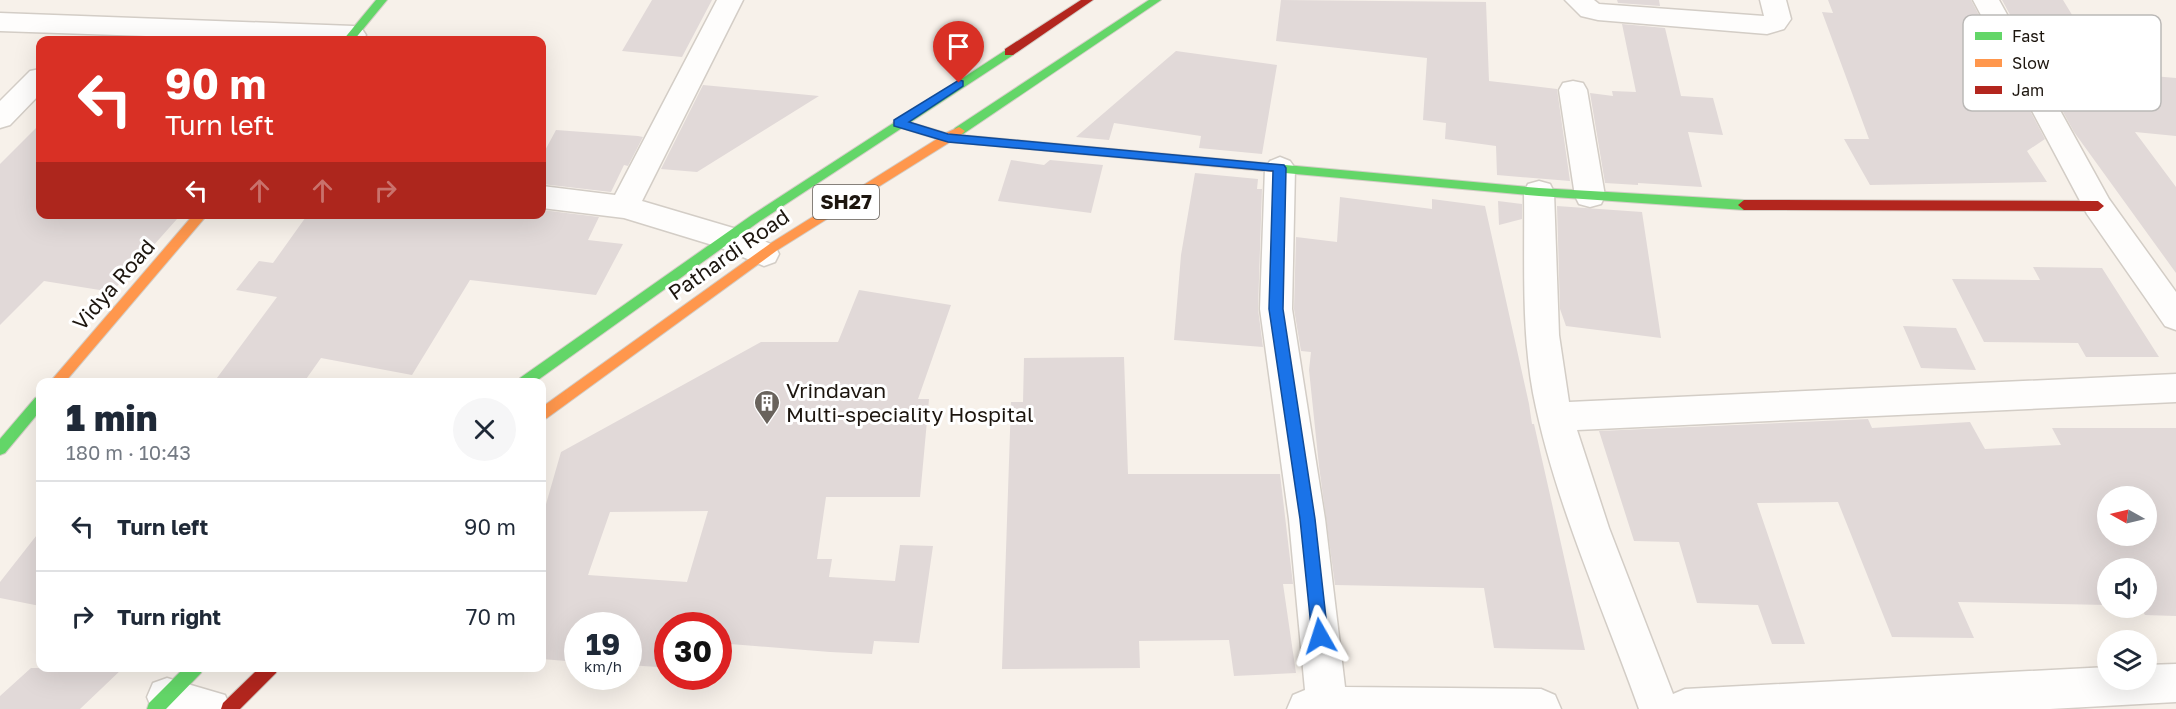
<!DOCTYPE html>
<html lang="en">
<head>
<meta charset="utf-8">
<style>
  body { margin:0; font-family:"Golos Text",sans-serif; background:#f6f6f7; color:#1f2937; height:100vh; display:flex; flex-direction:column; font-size:22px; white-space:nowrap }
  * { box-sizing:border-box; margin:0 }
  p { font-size:20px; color:#747a83 }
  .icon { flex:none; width:33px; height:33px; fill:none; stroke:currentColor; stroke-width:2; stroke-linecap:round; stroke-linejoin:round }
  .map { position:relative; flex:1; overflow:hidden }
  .sheet { position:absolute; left:36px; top:378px; width:510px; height:294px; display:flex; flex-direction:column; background:#fff; border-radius:12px; box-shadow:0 6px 24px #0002 }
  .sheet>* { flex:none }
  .top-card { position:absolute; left:36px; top:36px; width:510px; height:183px; border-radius:12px; box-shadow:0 6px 24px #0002; background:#d93025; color:#fff; overflow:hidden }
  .needle { width:39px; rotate:278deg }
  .controls { position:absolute; left:2097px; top:486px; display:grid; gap:12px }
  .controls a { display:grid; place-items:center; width:60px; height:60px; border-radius:50%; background:#fff; box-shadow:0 6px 24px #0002; font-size:30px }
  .speed { position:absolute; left:564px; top:612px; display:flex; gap:12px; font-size:30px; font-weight:700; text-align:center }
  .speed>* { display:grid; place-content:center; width:78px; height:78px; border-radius:50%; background:#fff; box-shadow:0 6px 24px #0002; line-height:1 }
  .speed small { font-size:15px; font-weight:400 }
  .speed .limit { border:9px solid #d22; background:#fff; color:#111 }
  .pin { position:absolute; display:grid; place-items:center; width:51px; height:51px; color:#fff; margin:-62px -26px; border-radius:50% 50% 50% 0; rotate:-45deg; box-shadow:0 0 6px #0007 }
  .pin .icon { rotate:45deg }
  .me { position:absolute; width:66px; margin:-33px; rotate:354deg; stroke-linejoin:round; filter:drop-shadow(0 0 4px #0008) }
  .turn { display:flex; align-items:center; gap:21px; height:126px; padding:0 30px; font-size:27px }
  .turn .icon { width:78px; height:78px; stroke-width:2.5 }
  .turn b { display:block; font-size:42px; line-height:51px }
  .lanes { display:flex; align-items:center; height:57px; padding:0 30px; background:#0003; justify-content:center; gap:30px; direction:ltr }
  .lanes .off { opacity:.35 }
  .round { display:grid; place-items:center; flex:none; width:63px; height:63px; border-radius:32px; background:#f6f6f7 }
  .headline { display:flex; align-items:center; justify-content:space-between; height:102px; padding:0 30px }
  h1 { font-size:36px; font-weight:800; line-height:45px }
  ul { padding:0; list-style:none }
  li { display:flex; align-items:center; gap:18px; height:90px; padding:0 30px; border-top:2px solid #e0e1e3 }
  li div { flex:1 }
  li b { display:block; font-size:22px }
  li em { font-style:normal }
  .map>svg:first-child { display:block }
  .building { fill:#e1d9d8; fill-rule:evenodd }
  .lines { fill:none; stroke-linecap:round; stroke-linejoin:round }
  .street-casing { stroke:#d3cdc6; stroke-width:3 }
  .fast-casing { stroke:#d3cdc6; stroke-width:2 }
  .slow-casing { stroke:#d3cdc6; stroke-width:2 }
  .jam-casing { stroke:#d3cdc6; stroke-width:2 }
  .street { fill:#fefdfc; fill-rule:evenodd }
  .fast { fill:#63d668; fill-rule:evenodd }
  .slow { fill:#ff974d; fill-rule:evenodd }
  .jam { fill:#b3261e; fill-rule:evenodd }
  .route { fill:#1a73e8; stroke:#114b97; stroke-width:1.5 }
  .labels { text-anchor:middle; stroke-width:6; stroke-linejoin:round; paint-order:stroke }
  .shield { fill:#fff; stroke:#615c57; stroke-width:1.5 }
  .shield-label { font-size:20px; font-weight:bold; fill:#1d160f }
  .street-label { font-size:21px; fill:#1d160f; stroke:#fff }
  .poi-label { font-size:21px; fill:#1d160f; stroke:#fff; text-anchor:start }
  .key { fill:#fff; stroke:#bbb9b7; stroke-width:1.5 }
  .key-label { font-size:16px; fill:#1d160f }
</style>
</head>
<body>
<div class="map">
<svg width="2176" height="709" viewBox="0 0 2176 709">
  <rect width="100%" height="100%" fill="#f7f1ea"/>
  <path class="building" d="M652,0H712L682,57L622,51Z
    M1281,0L1486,2L1489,81L1557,89L1570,181L1497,175L1496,146L1445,139L1446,123L1423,120L1427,58L1276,41Z
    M1617,0H1659L1660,6L1618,3Z
    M1828,0H1971L2045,139L2027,151L2047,182L1870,185L1844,139H1869L1822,12L1833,13Z
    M2002,0H2063L2107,72L2176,78V136L2135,132L2176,187V273L2074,132Z
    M1622,24L1665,28L1681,96L1713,98L1723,135L1688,132L1702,187L1638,183V185L1605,183L1590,93L1613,96L1612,91L1636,92Z
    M1176,51L1277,65L1262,154L1199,148L1201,136L1114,123L1109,140L1076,137Z
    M703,85L819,96L697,172L661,169Z
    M40,124V214H147L177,219L112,292L44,281L0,325V164Z
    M556,130L638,136L643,137L628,166L624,165L611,192L542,184V156Z
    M1011,160L1044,165L1050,160L1103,165L1091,213L998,201Z
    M1195,173L1258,179L1257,189H1262L1258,309L1263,347L1174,340L1181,255Z
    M1340,197L1432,209V199L1485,206L1529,404L1532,424H1534L1585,650L1494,648L1484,588L1335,585L1319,466L1309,370L1311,352L1301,351L1294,309L1296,237L1337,242Z
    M1498,201L1522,204V219L1499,225Z
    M1557,206L1642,212L1661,338L1566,326L1560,309Z
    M542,210L599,217L588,240L623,244L596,295L470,280L412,375L321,358L304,382H214L277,297L236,290L259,261L273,263L308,214H542Z
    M2033,267L2102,268L2159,357H2086L2078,343L1984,342L1952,279L2040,280Z
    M859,290L951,305L918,399H929L920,497H826L817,559H832L829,577L895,581L900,545L933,546L919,643L874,641L872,654L830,652L718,643V626H668V639L658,667L628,665V626H578V662L542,659V518L561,452L761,342H838ZM708,511L687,582L588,575L610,512Z
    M1903,326L1956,328L1976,370L1921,368Z
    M1124,357L1128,474H1280L1293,584H1283L1296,673L1234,676L1229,640L1139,641L1140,668L1002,669L1011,402H1023L1024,358Z
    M1868,419L1872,428L1970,422L1985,449L2061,445L2052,428H2176V616L2145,615L2141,608H2146V568H2108V605L1958,602L1974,638L1892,637L1838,502L1757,503L1805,644H1772L1758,605L1697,603L1679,542L1634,541L1599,431ZM2108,496H2146V536H2108Z
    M40,531V606L0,598V582Z
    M31,668H123L80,709H0V696Z"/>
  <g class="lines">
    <defs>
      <path id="street" d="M717,0H743L642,201L740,230L775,246L779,254L775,262L764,266L719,247L624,218L542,208V186L615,195Z
        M1565,0H1594L1599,4L1764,16L1760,0H1786L1791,19L1784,29L1767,34L1598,20L1581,16Z
        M1973,0H1999L2109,199L2176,292V330L2165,326L2087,214Z
        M0,13L353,26L362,29L366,35L363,40H267L0,31Z
        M40,69V94L10,125L0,128V101L30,71Z
        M1573,81L1583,83L1587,90L1605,196L1601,204L1590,207L1579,204L1575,196L1559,90L1563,83Z
        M1280,157L1290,161L1295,168L1292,309L1325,519L1345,687L1541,689L1555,695L1561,709H1287L1293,695L1305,690L1289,519L1260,309L1265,168L1270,161Z
        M1539,181L1550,184L1554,192L1559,335L1569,402L2176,374V402L1577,430L1609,528L1673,694L1685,689L2108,667V680H2146V665L2176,664V702L2050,709H1639C1602,605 1554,501 1533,393C1521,327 1525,258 1524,192L1528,184Z
        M167,678L225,695L231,709H152L147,697L153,683Z"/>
      <path id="fast" d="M376,0H387L354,40H343Z
        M1149,0H1161L963,134H955L953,131L955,128Z
        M1009,48L1015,52L1013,55L760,221L535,382H518L520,378L752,215Z
        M1274,164L1539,188L1744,200L1750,205L1744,210L1539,196L1274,172L1268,168Z
        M40,396V411L5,453L0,455V439L35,398Z
        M184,668H203L201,673L166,709H147L149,703Z"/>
      <path id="slow" d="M899,119L946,133L959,127L965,131L961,135L1274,164L1280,168L1274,172L950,142L779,249L547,418L542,420V407L771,243L937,139L895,126L893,123L895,120Z
        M194,214H208L65,382H50Z"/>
      <path id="jam" d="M1081,0H1093L1013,55H1005V49Z
        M1744,200L2098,201L2104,206L2098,211L1744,210L1738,205Z
        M259,668H278L276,673L240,709H221L223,703Z"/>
    </defs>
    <use href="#street" class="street-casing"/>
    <use href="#fast" class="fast-casing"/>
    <use href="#slow" class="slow-casing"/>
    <use href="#jam" class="jam-casing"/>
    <use href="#street" class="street"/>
    <use href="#fast" class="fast"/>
    <use href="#slow" class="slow"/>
    <use href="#jam" class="jam"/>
  </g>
  <path class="route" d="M959,80L963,81V86L909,122L948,134L1284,165L1286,168L1283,309L1315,519L1328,636L1325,641L1320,643L1314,641L1312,636L1300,519L1269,309L1273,171L948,142L894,126V120Z"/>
  <defs>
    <symbol id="building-pin" viewBox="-11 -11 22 30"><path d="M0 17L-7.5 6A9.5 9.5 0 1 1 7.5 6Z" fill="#69635c" stroke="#fff"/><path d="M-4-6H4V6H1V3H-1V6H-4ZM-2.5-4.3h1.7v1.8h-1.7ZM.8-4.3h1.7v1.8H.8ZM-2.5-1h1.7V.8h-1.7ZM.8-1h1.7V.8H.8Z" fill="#fff"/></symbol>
  </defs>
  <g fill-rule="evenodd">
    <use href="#building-pin" x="752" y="388" width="30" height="40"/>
  </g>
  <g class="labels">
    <rect class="shield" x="813" y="185" width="66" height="34" rx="4.5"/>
    <g class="shield-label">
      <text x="846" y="209">SH27</text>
    </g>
    <g class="street-label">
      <text transform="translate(729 255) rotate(-35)" y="7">Pathardi Road</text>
      <text transform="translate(114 285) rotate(-49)" y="7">Vidya Road</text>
    </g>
    <g class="poi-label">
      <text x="786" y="398">Vrindavan<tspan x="786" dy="24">Multi-speciality Hospital</tspan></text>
    </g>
  </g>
  <rect x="1963" y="15" width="198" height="96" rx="9" class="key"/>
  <rect x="1975" y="32" width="27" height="8" fill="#63d668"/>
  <rect x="1975" y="59" width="27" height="8" fill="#ff974d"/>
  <rect x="1975" y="86" width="27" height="8" fill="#b3261e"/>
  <g class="key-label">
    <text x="2012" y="42">Fast</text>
    <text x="2012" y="69">Slow</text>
    <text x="2012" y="96">Jam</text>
  </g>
</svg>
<div class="controls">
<a><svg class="needle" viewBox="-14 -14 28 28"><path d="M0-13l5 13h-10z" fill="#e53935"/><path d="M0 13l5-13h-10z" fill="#747a83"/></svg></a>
<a><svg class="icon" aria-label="sound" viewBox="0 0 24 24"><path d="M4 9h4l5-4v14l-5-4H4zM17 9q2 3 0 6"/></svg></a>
<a><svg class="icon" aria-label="layers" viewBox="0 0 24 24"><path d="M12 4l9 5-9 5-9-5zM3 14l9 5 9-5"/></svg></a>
</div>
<div class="speed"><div>19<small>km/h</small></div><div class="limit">30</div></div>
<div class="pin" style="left:959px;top:83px;background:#d93025"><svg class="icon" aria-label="arrive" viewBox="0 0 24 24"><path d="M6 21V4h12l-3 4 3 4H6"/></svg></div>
<svg class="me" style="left:1320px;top:636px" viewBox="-20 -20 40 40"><path d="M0-17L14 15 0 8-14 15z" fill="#1a73e8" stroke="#fff" stroke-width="4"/></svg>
<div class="top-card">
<div class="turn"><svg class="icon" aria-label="left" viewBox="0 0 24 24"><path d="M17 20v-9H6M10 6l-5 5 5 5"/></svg><div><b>90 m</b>Turn left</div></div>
<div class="lanes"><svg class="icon" aria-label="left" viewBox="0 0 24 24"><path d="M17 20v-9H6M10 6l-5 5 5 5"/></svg><svg class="icon off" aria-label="ahead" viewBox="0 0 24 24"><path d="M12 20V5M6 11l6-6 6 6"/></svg><svg class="icon off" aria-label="ahead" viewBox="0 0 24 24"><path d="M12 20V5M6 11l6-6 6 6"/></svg><svg class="icon off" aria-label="right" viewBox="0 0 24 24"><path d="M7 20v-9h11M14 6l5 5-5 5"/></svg></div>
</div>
<section class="sheet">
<div class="headline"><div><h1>1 min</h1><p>180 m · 10:43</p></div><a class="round"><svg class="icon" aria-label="close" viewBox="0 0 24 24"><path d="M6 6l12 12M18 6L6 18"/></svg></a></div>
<ul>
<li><svg class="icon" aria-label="left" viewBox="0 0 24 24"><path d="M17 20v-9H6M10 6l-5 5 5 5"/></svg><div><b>Turn left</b></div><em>90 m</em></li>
<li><svg class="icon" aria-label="right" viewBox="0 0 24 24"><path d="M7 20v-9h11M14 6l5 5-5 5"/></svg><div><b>Turn right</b></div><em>70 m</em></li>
</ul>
</section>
</div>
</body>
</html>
